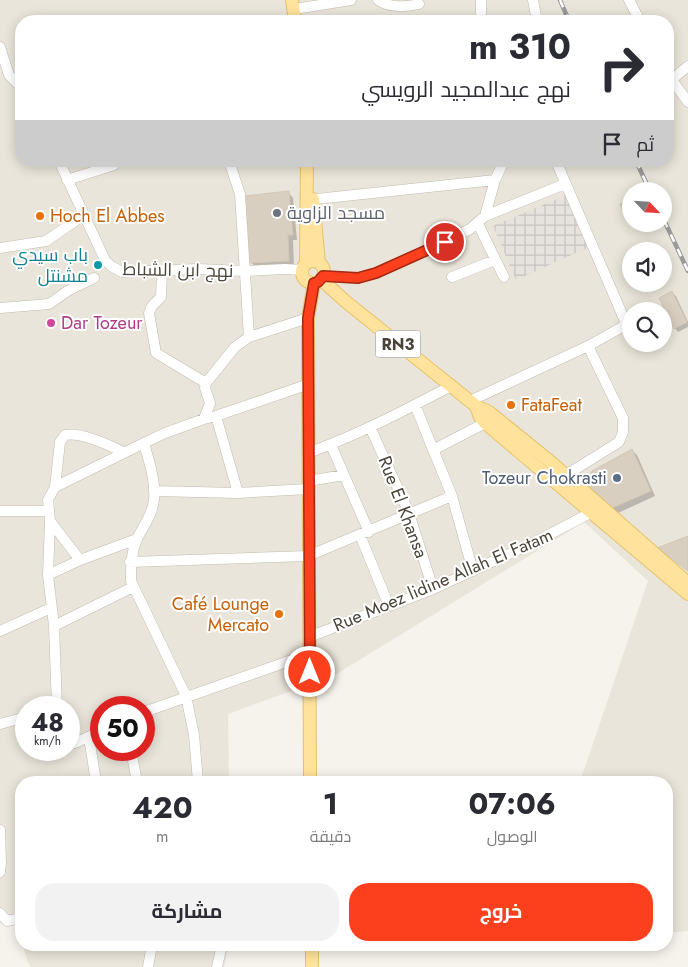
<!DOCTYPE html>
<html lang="ar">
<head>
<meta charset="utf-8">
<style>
  body { margin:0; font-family:Jost,Cairo,sans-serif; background:#f2f2f3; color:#2b2b33; direction:rtl; height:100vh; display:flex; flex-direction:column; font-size:19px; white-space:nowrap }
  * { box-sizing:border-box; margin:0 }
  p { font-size:16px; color:#7c7c81 }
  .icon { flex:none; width:28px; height:28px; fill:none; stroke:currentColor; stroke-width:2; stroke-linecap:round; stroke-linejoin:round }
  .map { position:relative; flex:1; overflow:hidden; direction:ltr }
  .details { position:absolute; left:15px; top:776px; width:658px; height:175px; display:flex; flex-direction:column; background:#fff; border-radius:20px; box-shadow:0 2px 12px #0003; direction:rtl }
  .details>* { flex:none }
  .guide { position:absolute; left:15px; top:15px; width:659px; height:152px; border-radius:20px; box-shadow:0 2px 12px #0003; direction:rtl; background:#fff; color:#2b2b33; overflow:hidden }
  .needle { width:32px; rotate:115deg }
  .controls { position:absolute; left:622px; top:182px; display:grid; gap:10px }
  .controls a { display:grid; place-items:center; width:50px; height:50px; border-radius:50%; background:#fff; box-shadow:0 2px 12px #0003; font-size:25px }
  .speed { position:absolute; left:15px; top:696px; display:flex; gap:10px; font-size:25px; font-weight:700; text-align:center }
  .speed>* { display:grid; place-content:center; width:65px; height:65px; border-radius:50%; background:#fff; box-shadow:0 2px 12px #0003; line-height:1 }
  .speed small { font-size:12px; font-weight:400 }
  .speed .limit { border:8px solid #d22; background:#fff; color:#111 }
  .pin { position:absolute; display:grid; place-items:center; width:42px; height:42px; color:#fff; margin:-21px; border:2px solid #fff; border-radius:50%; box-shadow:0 1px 5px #0007 }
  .me { position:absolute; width:55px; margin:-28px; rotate:0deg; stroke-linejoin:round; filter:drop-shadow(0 0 4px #0008) }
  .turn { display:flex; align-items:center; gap:18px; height:105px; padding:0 20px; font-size:22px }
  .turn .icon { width:65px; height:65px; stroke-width:2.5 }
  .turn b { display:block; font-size:35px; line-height:42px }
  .then { display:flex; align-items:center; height:48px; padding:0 20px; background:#0003; gap:10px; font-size:19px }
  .eta { display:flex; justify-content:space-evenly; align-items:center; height:85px; text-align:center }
  .eta b { font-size:30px; font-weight:700; line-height:35px }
  .button { display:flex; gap:10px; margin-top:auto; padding:10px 20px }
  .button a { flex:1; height:58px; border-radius:20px; background:#fc3f1d; color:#fff; font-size:20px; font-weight:700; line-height:58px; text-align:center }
  .button a+a { background:#f2f2f3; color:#2b2b33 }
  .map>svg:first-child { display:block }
  .residential { fill:#eae5da; fill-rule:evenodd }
  .industrial { fill:url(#industrial-grid) }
  .shadow { fill:#0003 }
  .building { fill:#d8cfc1; stroke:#d3c7b4 }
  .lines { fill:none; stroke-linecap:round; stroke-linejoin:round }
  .minor-casing { stroke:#c2bbae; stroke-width:11 }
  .major-casing { stroke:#e6c16a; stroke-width:14 }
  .minor { stroke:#fff; stroke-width:10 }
  .major { stroke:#ffe39c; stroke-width:12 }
  .rail-casing { stroke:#9a9a9a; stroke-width:4.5 }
  .rail { stroke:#fff; stroke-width:2.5; stroke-dasharray:8; stroke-linecap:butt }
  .route-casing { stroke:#a42913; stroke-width:12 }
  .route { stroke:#fc3f1d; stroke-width:9 }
  .worship-dot { fill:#6b7280; stroke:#fff; stroke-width:2 }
  .food-dot { fill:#e8710a; stroke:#fff; stroke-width:2 }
  .culture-dot { fill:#0f9aa8; stroke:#fff; stroke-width:2 }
  .hotel-dot { fill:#d1479c; stroke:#fff; stroke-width:2 }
  .service-dot { fill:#5c6f8a; stroke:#fff; stroke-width:2 }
  .labels { text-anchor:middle; stroke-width:4; stroke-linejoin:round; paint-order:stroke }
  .shield { fill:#fff; stroke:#817c74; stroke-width:1 }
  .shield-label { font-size:16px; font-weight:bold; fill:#4b4439 }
  .worship-label { font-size:18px; fill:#5b616d; stroke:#fff; text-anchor:start }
  .food-label { font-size:18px; fill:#c56008; stroke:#fff; text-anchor:start }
  .culture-label { font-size:18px; fill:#0d838f; stroke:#fff; text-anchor:end }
  .street-label { font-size:18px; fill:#4b4439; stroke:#fff }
  .hotel-label { font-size:18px; fill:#b23c85; stroke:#fff; text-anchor:start }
  .service-label { font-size:18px; fill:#4e5e75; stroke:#fff; text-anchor:end }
</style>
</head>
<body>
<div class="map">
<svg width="688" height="967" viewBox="0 0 688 967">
  <defs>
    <pattern id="industrial-grid" width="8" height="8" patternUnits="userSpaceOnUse" patternTransform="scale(1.25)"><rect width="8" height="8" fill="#e6e2dd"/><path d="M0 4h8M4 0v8" fill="none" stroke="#c7c3be"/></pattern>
  </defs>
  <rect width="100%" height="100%" fill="#f6f3ec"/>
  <path class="residential" d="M0,0H688V931L666,933V782H580L648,581L584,522L335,675L228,714L229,782H21V936L18,922L0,923ZM21,21H668V161H21ZM631,191H664V224H631ZM631,251H664V284H631ZM631,311H664V344H631ZM26,708H69V750H26ZM101,708H144V750H101Z
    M23,945H229L224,967H31L27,961Z"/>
  <path class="industrial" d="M566,195L589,247L516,280L493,226Z"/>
  <path class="shadow" d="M288,192L293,198L297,240H293L294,266L256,268L251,262Z
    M632,224H650L637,230Z
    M672,293L676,296L688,322V327L678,332L675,328Z
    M632,450L637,455L655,496L618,513L593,490Z"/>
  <path class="building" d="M289,191L293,235H288L289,261L249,263L244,196Z
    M631,198V224H639L632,227L620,204Z
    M672,291L687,322L674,329L659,298Z
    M632,449L651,491L612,508L586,485L592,471Z
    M688,536V571L657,548Z"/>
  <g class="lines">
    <defs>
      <path id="minor" d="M378,0C389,8 407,7 419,4
        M481,0V13
        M533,0L537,21
        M629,0L640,21
        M301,8L351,0
        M0,47L9,75L21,87
        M668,75L688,102
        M670,81L688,66
        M59,161L105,260L111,266L122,272L198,269L244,271L285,269L302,270
        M229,161L240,194L249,337
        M67,180L114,165L115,161
        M307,200L495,180
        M485,216L565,184
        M478,224L504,277
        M0,248L46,241L84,215
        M162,272L161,297L152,306L149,313L156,353L206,383
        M323,276L358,278L376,273L433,248L470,229L485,216L495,180L504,161
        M452,277L495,260
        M0,308L49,304L69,290L94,278
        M470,401L588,346L624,326L625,321L556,161
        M415,405L452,496L473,571
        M216,416L238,493
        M204,419L216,416L309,384
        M370,427L409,513L433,589
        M331,445L369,532
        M433,450L485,423
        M308,453C358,435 405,410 451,386
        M566,475L619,442L623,432V418L588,346
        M308,481L344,475
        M55,487L60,442L65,435C81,432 109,445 123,452
        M154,491L238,493L308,489
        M0,511H49
        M50,521L80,560
        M360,535L389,606
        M130,562L308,556L452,496
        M48,575L80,560L137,539
        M54,626L133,587
        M0,631L51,608
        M309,637L433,589L533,543L596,510
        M57,708L54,626L48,575L50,521L48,500L55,487L144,443
        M144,712L309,654
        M0,724L26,717
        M89,737L96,782
        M69,742L75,743L101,731
        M131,750L137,782
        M198,782L194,735L186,696L131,581C131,566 131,553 137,539C143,526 152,516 154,500C156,482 149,461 144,443L165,433L204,419L210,403L205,388L206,383L235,347L249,337L308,318
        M0,830L1,863L0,872
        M0,913L7,921L21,918
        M148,967L152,945
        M217,967L222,945"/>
      <path id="major" d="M292,0L295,21
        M313,199L319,263
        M302 272a11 11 0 1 1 22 0a11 11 0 1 1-22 0Z
        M306,264L307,161
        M321,279L345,301L476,406L489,412L552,463L688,583
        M476,406L480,417L485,423L688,594
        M310,782L308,318L314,283
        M312,945V967"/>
    </defs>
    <use href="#minor" class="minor-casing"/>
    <use href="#major" class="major-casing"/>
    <use href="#minor" class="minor"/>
    <use href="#major" class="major"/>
    <defs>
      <path id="rail" d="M560,0L569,21
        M636,161L650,191
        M664,220L688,271"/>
    </defs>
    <use href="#rail" class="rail-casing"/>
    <use href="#rail" class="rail"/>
  </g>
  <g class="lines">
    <defs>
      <path id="route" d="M310,672L308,318L314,283L318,282L323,276L358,278L376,273L445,242"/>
    </defs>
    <use href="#route" class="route-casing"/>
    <use href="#route" class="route"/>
  </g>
  <circle class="worship-dot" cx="277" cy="213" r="5"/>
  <g class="food-dot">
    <circle cx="40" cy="216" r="5"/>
    <circle cx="511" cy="405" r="5"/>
    <circle cx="279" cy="614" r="5"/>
  </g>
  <circle class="culture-dot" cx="98" cy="265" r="5"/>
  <circle class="hotel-dot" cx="51" cy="323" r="5"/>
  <circle class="service-dot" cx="617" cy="478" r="5"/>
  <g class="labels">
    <rect class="shield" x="375.5" y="330.5" width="45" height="27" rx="4"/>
    <g class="shield-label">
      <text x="398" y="350">RN3</text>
    </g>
    <g class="worship-label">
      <text x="287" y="219">مسجد الزاوية</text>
    </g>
    <g class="food-label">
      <text x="50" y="222">Hoch El Abbes</text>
      <text x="521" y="411">FataFeat</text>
      <text x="269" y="610" text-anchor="end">Café Lounge<tspan x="269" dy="21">Mercato</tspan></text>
    </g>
    <g class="culture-label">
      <text x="88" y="261">باب سيدي<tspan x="88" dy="21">مشنتل</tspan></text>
    </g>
    <g class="street-label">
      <text transform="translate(178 270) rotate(1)" y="6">نهج ابن الشباط</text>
      <text transform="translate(403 507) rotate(69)" y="6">Rue El Khansa</text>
      <text transform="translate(443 580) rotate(-23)" y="6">Rue Moez lidine Allah El Fatam</text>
    </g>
    <g class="hotel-label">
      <text x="61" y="329">Dar Tozeur</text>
    </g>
    <g class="service-label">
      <text x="607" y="484">Tozeur Chokrasti</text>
    </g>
  </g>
</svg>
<div class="controls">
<a><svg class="needle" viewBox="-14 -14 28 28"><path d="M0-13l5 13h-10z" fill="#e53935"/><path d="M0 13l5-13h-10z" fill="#7c7c81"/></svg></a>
<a><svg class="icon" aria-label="sound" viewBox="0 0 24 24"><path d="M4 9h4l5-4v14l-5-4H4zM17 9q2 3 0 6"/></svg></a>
<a><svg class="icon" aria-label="search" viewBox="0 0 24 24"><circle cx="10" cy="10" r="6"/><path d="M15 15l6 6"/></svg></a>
</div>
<div class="speed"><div>48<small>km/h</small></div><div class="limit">50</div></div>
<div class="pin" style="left:445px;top:242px;background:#d93025"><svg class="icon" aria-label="arrive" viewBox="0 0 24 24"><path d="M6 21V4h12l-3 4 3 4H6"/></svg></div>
<svg class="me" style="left:310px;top:672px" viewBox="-20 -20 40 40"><circle r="17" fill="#fc3f1d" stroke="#fff" stroke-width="3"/><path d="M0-11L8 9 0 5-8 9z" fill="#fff"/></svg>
<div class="guide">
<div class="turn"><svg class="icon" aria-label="right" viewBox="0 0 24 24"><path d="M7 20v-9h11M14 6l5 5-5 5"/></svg><div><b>310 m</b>نهج عبدالمجيد الرويسي</div></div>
<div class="then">ثم<svg class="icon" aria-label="arrive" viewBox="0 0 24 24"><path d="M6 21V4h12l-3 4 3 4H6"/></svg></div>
</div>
<section class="details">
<div class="eta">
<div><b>07:06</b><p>الوصول</p></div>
<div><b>1</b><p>دقيقة</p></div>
<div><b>420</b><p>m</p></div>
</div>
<div class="button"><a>خروج</a><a>مشاركة</a></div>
</section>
</div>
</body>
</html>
